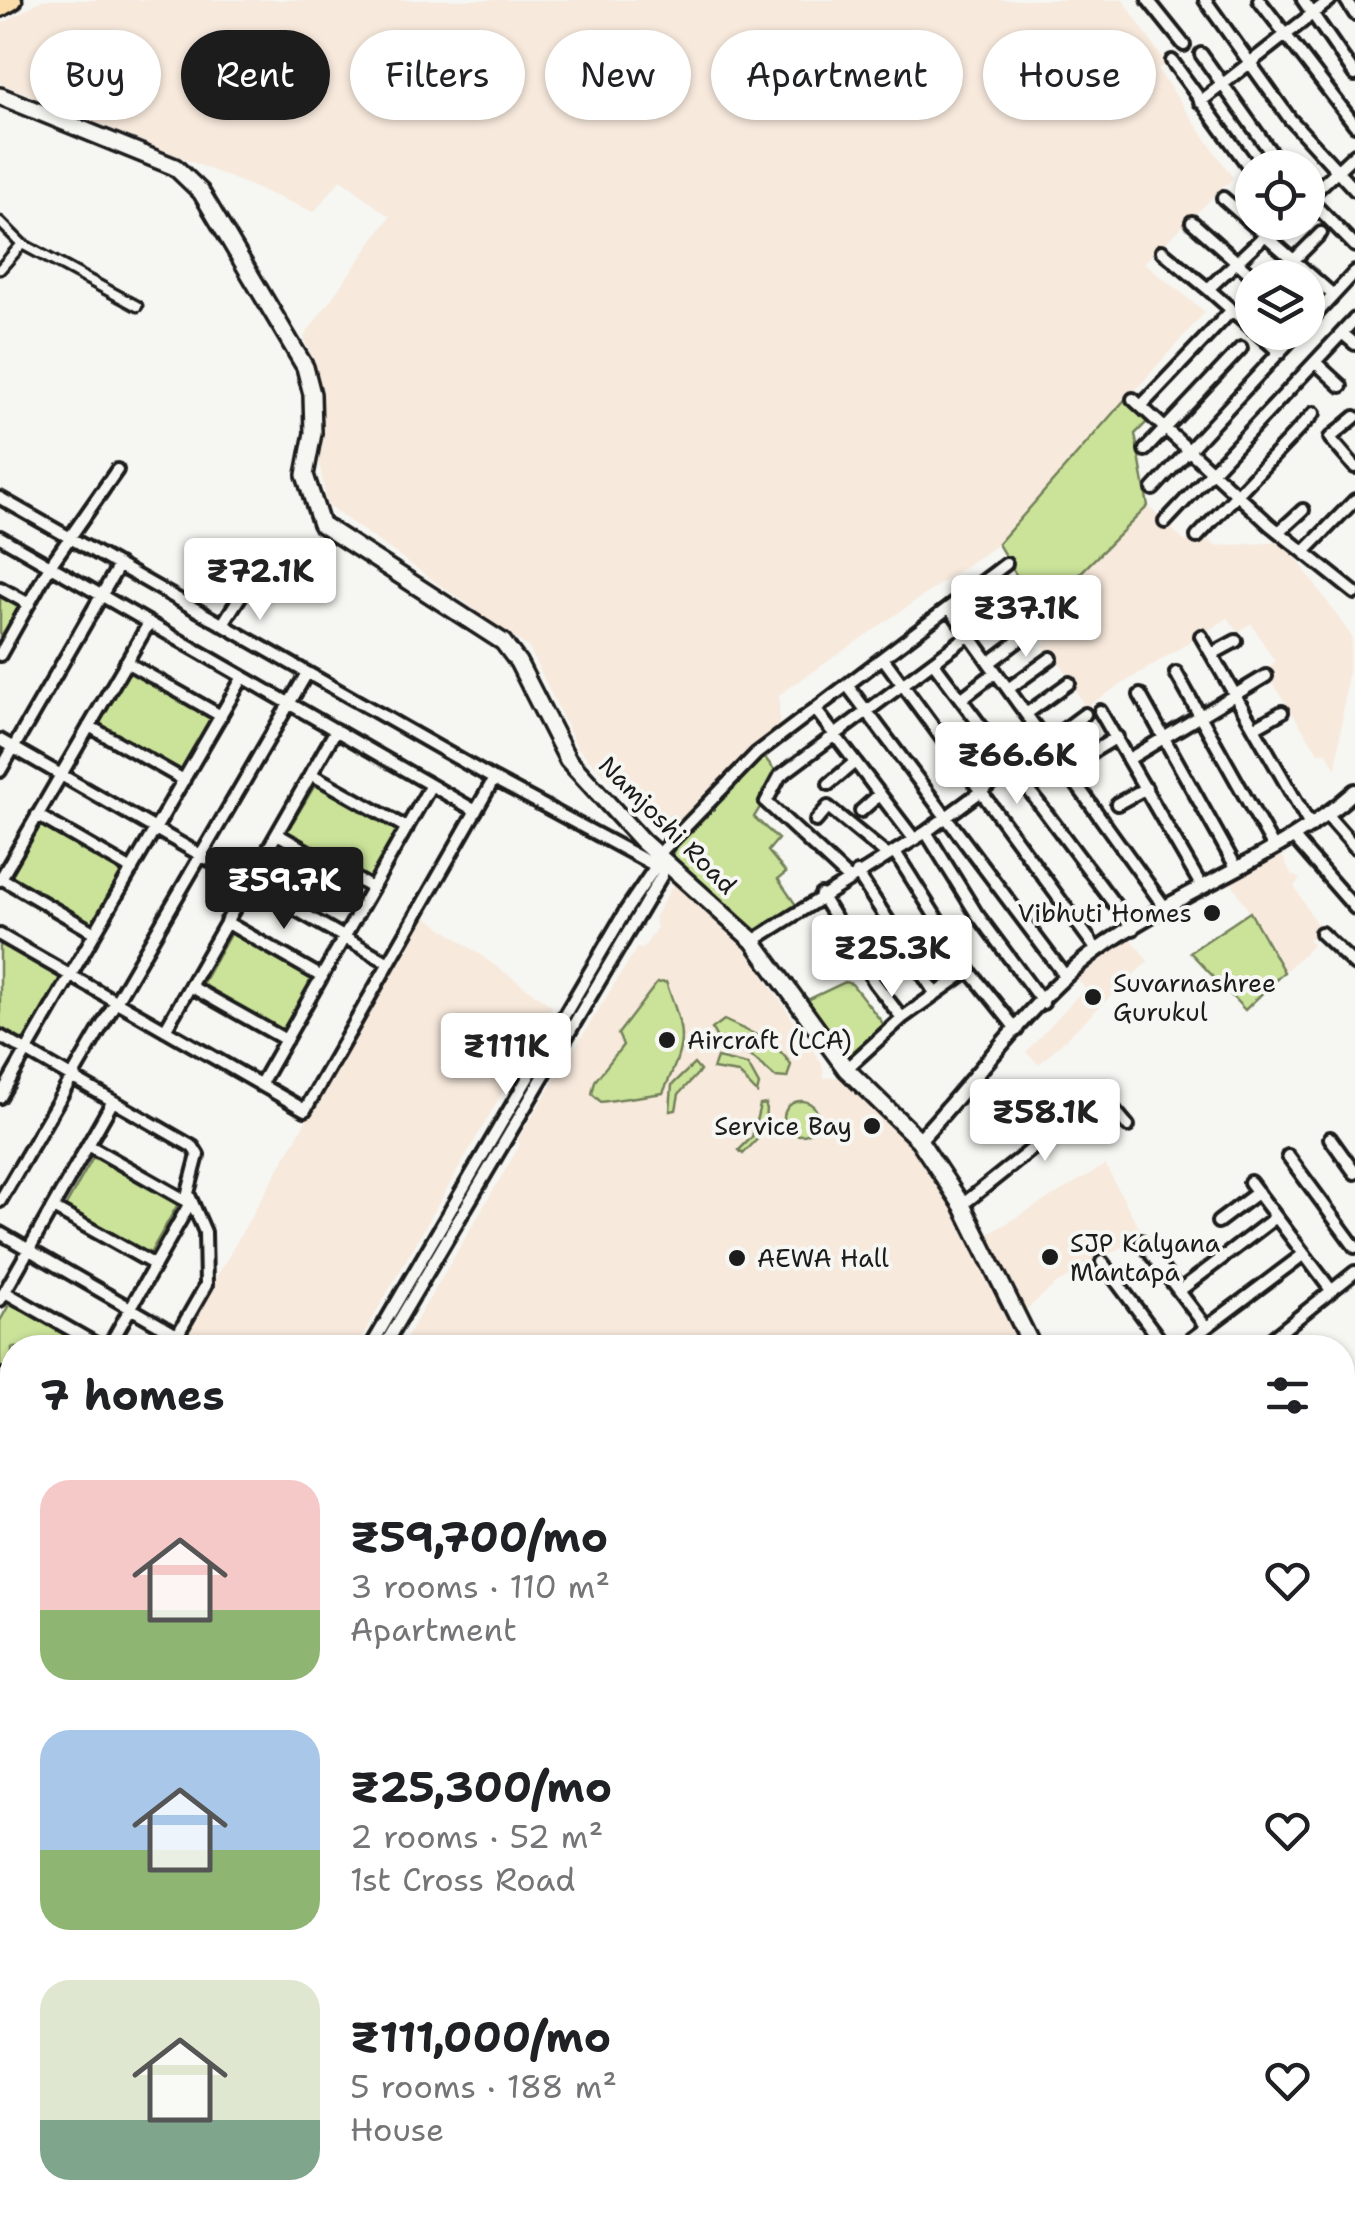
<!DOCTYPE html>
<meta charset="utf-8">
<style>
body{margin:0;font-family:"Shantell Sans",sans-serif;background:#f6f6f6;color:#202124;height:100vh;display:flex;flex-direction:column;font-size:38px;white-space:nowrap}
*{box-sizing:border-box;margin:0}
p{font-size:32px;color:#757577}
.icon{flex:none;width:55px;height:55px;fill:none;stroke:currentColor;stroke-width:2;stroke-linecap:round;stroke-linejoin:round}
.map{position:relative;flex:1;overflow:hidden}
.details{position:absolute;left:0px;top:1335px;width:1355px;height:892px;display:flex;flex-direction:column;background:#fff;border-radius:40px 40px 0 0;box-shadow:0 2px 8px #0004}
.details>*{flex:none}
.guide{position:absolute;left:30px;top:30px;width:1295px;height:90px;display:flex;gap:20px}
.fabs{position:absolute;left:1235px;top:150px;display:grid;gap:20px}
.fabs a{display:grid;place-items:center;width:90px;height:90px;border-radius:50%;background:#fff;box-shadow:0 2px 8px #0004;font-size:50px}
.price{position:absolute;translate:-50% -85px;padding:0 22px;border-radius:10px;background:#fff;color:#222;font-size:32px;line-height:65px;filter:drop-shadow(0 2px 5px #0008)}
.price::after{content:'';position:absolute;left:50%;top:60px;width:30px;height:22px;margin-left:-15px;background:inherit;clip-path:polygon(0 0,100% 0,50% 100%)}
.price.active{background:#1c1c1c;color:#fff}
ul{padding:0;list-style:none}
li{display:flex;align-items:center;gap:30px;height:250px;padding:0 40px}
li span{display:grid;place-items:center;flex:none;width:280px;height:200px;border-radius:30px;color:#555}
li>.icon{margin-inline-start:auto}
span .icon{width:120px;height:120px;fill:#fffc;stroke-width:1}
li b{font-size:42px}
h2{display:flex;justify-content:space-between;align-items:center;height:120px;padding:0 40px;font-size:42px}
.tag{padding:0 35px;border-radius:45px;background:#fff;box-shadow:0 2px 8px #0004;font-size:35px;line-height:90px}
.tag.active{background:#1c1c1c;color:#fff}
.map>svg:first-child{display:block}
.built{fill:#f7e9dc}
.green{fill:#cae399;stroke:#73805a;stroke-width:2.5}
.water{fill:#9bd4fb;stroke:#688aa2;stroke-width:2.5}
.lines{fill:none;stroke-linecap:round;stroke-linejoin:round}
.stream{stroke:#688aa2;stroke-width:2.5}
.pedestrian-casing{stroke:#1c1c1c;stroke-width:15}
.minor-casing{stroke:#1c1c1c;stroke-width:18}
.tertiary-casing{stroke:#1c1c1c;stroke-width:20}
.secondary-casing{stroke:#1c1c1c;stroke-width:22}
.primary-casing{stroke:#1c1c1c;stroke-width:25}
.pedestrian{stroke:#f6f6f2;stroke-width:8}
.minor{stroke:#f6f6f2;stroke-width:10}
.tertiary{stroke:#f6f6f2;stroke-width:12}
.secondary{stroke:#f6f6f2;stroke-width:15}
.primary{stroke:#faddab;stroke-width:18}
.poi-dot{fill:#1c1c1c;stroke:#f6f6f2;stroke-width:4}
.labels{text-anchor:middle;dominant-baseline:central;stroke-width:8;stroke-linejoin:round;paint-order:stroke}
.street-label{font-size:25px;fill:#1c1c1c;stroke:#f6f6f2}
.poi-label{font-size:25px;fill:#1c1c1c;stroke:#f6f6f2;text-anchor:start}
</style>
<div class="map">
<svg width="1355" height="2226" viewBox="0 0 1355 2226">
<rect width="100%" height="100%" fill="#f6f6f2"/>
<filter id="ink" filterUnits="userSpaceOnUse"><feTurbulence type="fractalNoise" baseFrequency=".01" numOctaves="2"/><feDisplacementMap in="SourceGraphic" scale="20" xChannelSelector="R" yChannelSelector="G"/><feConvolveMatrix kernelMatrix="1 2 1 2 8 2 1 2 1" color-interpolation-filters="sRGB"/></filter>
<g filter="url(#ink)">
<!-- built -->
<path class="built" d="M42 0H1123L1165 62 1158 70 1233 178 1144 263 1205 312 998 544 779 695V731L741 762 667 838 577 747 529 648 327 505 319 462 324 436 323 391 304 337 390 217 341 179 314 212 0 83V25Z
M1148 506 1184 541 1196 543 1203 536 1216 546 1285 542 1352 637 1336 769 1326 751 1319 754 1265 671 1275 662 1251 623 1238 632 1228 618 1085 707 1063 667 1043 645 1050 638 1039 614Z
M1279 851 1292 875 1300 879 1294 886 1321 932 1308 939 1313 945 1284 972 1230 879Z
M674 883 746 949 822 1064 824 1078 842 1077 918 1149 955 1204 1021 1347 406 1348 405 1340 520 1145 518 1139 637 948 643 949 657 927 654 918Z
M424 915 552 1006 356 1347 176 1348Z
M1130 937 1148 961 1039 1064 1026 1052 1085 988 1077 979Z
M1105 1165 1143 1235 1056 1284 1022 1313 987 1235Z
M0 1484 12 1491V1756L0 1749Z
M226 2215H733L742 2222 738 2226H244Z"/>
<!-- green -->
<path class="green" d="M1129 395 1152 417 1135 434 1148 506 1039 614 998 544Z
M0 596 22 608 0 646Z
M128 671 212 718 181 773 97 726Z
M763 755 779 776 754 817 778 839 768 851 786 873 778 879 796 905 795 913 756 936 671 859 677 841Z
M318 780 401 829 369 884 285 835Z
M41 823 125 871 94 926 10 878Z
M1250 912 1284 972 1245 1010 1190 952Z
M232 931 316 978 284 1034 201 986Z
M0 943 61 978 25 1042 0 1028Z
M666 982C686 1038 687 1039 663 1093L601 1102 592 1094 595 1081 623 1045 618 1034 657 983Z
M845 982 852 984 885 1026 847 1063 803 1002Z
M724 1020C750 1033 775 1039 791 1065L787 1078 775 1077 755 1059 718 1040 712 1029Z
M717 1058 748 1065 759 1085 757 1093 738 1073 713 1069Z
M694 1064 700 1071 679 1094 676 1110 670 1111 672 1085Z
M784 1118a17 17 0 1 1 34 0a17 17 0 1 1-34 0Z
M766 1104 765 1131 743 1154 739 1150 752 1137 760 1105Z
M95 1154 179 1202 148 1257 64 1209Z
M10 1303 89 1347 12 1348V1377L0 1370V1321Z
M0 1775 12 1782V1994L0 1989Z
M1343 2157 1355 2179V2226H1296L1281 2221V2215H1342Z
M126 2215H226L244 2226H121Z"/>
<!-- water -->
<path class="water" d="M1343 2186 1355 2226H1335L1328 2215H1342Z"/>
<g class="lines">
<!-- stream -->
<path class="stream" d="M1342 2046 1355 2027
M1342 2163 1355 2193
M754 2215 769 2226
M1082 2226 1094 2215"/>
<!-- pedestrian casing -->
<g class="pedestrian-casing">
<path id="pedestrian" d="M0 222 22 244 0 269
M22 244 137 306"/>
</g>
<!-- minor casing -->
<g class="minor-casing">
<path id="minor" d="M1148 0 1184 45
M1205 0 1290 119 1355 190
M1259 0 1355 125
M1303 0 1355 75
M1346 0 1355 14
M1201 54 1282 168
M1172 61 1252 171
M1200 102 1330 0
M1223 198 1333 295
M1308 198 1355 246
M1308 198 1355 154
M1192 222 1255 278
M1162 251 1208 289
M1295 259 1321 233
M1232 310 1252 328
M1308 323 1355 272
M1257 332 1280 353
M1342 333 1355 344
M1315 362 1341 386
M1133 399 1270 525 1355 593
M1143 404 1232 310 1208 289 1279 222
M1355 417 1330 438 1355 467
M1145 450 1241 348
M1153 489 1298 332
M0 498 494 779 654 865
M1165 522 1355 319
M1280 531 1303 510
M0 537 476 811
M1197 537 1314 413
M1305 551 1355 500
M0 588 29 604
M949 607 1166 909
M222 625 262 562
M1201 636 1311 827
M1212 654 1236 641
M0 655 50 566 117 470
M883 658 1097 950
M126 662 221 716
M933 662 1133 929
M989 663 1039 625
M1176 673 1274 848
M847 685 1066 977
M1008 689 1051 658
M1140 695 1237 869
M961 699 996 672
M815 709 914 839
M1100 711 1202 887
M1026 714 1069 683
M89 726 184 780
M1254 728 1282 712
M0 740 389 963
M1129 759 1266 676
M1066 768 1117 737
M0 771 119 565
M311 774 407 828
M829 784 855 762
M1117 804 1146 788
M861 811 880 794
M37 815 132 870
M1327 815 1355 847
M816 821 828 807 888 856
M926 832 976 913 1043 1003
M277 834 372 888
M1293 837 1355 908
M895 852 969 970 1017 1030
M657 856 756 754 1006 564
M857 873 935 993
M1 878 95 933
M848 878 766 802 780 776 1024 594
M0 880 149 623
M821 895 875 983 902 1018
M226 922 322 977
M1321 933 1355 965
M0 935 305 1110 494 779
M753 941 926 832 1085 714
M190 986 286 1040
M165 1030 336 730
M0 1036 193 1147 198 1155 188 1193 205 1232 206 1285 170 1348
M846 1069 902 1018 969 970
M260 1085 431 785
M0 1097 243 677
M1330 1138 1355 1173
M88 1145 190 1203 108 1348
M1288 1156 1355 1247
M1250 1182 1331 1290
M0 1201 307 673
M962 1205 1101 1094 1128 1126
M53 1208 155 1265
M1218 1222 1258 1192
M0 1233 177 1335
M1141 1241 1206 1327
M1102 1262 1166 1348
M1179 1291 1276 1217
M5 1292 103 1348
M0 1300 113 1101
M370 1348 626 910 658 863
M383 1348 662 875 664 861
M1179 1348 1304 1254
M1260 1348 1355 1272
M0 1375 12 1382
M1342 1424 1355 1433
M0 1436 12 1443
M0 1474 12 1482
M1342 1516 1355 1526
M1342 1601 1355 1583
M0 1656 12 1633
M1342 1707 1355 1719
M1342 1744 1355 1734
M1342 1839 1355 1827
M1342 1885 1355 1872
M1342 1945 1355 1932
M1342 2002 1355 1989
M0 2035 9 2040 0 2066
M1354 2049H1355
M0 2105 12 2111
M1342 2110 1355 2119
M0 2172 12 2178
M843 2215 860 2226
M922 2215 938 2226
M997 2215 1012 2226
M1060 2215 1071 2226
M776 2226 783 2215
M815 2226 821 2215
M897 2226 904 2215
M1033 2226 1039 2215"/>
</g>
<!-- tertiary casing -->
<g class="tertiary-casing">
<path id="tertiary" d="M919 1140C975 1081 1032 998 1096 951 1178 890 1279 859 1355 791
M0 1996 12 2001
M0 2009 12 2015
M99 2226 104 2215
M111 2226 116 2215"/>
</g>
<!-- secondary casing -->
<g class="secondary-casing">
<path id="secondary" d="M0 96 175 167 201 192 305 367 312 394 313 433 305 475 321 524 503 642 518 662 568 760 642 841 753 941 846 1069 919 1140 962 1205 1033 1348
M1342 1530 1355 1538"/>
</g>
<!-- primary casing -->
<g class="primary-casing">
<path id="primary" d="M0 7 12 0"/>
</g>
<!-- pedestrian -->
<use href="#pedestrian" class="pedestrian"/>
<!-- minor -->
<use href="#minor" class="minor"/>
<!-- tertiary -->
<use href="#tertiary" class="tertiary"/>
<!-- secondary -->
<use href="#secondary" class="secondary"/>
<!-- primary -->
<use href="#primary" class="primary"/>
</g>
</g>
<!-- markers -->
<g class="poi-dot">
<circle cx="1212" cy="913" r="10"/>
<circle cx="1093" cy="997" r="10"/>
<circle cx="667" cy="1040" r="10"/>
<circle cx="872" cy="1126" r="10"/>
<circle cx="1050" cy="1257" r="10"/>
<circle cx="737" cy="1258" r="10"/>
</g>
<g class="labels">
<!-- street labels -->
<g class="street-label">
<text transform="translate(668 825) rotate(45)">Namjoshi Road</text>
</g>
<!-- poi labels -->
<g class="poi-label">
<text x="1192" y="913" text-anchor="end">Vibhuti Homes</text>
<text x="1113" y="983">Suvarnashree<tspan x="1113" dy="29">Gurukul</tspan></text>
<text x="687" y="1040">Aircraft (LCA)</text>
<text x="852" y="1126" text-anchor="end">Service Bay</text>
<text x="1070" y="1243">SJP Kalyana<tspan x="1070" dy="29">Mantapa</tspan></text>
<text x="757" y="1258">AEWA Hall</text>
</g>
</g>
</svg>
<div class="fabs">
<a><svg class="icon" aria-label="locate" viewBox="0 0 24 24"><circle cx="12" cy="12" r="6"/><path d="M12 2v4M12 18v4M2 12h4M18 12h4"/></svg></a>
<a><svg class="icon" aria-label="layers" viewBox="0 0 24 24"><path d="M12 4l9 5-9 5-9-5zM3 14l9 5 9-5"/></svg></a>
</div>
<b class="price" style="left:260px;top:623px">₹72.1K</b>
<b class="price" style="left:1026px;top:660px">₹37.1K</b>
<b class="price" style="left:1017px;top:807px">₹66.6K</b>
<b class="price active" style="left:284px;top:932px">₹59.7K</b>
<b class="price" style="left:892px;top:1000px">₹25.3K</b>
<b class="price" style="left:506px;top:1098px">₹111K</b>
<b class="price" style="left:1045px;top:1164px">₹58.1K</b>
<div class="guide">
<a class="tag">Buy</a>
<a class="tag active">Rent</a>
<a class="tag">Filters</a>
<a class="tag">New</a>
<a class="tag">Apartment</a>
<a class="tag">House</a>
</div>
<section class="details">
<h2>7 homes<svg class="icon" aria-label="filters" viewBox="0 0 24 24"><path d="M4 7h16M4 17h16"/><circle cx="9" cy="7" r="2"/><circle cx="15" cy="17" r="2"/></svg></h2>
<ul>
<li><span style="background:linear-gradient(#f6c9c9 65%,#8fb573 0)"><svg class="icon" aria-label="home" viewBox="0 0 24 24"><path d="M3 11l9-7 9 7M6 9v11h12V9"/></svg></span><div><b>₹59,700/mo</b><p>3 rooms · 110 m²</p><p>Apartment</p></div><svg class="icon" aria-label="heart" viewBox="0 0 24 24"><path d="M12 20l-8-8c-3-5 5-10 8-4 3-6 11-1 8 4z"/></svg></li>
<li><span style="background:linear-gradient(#a9c7e8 60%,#8fb573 0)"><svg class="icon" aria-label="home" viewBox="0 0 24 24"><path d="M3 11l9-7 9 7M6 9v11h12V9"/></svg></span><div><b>₹25,300/mo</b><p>2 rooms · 52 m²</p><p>1st Cross Road</p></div><svg class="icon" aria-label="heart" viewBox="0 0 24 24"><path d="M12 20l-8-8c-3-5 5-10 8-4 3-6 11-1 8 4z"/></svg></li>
<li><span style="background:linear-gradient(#dfe7d0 70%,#7fa58c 0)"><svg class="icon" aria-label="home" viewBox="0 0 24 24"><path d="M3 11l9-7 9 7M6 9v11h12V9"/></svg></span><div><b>₹111,000/mo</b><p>5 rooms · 188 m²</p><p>House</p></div><svg class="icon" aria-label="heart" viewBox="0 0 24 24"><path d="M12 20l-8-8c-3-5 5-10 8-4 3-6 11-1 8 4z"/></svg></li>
</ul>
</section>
</div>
